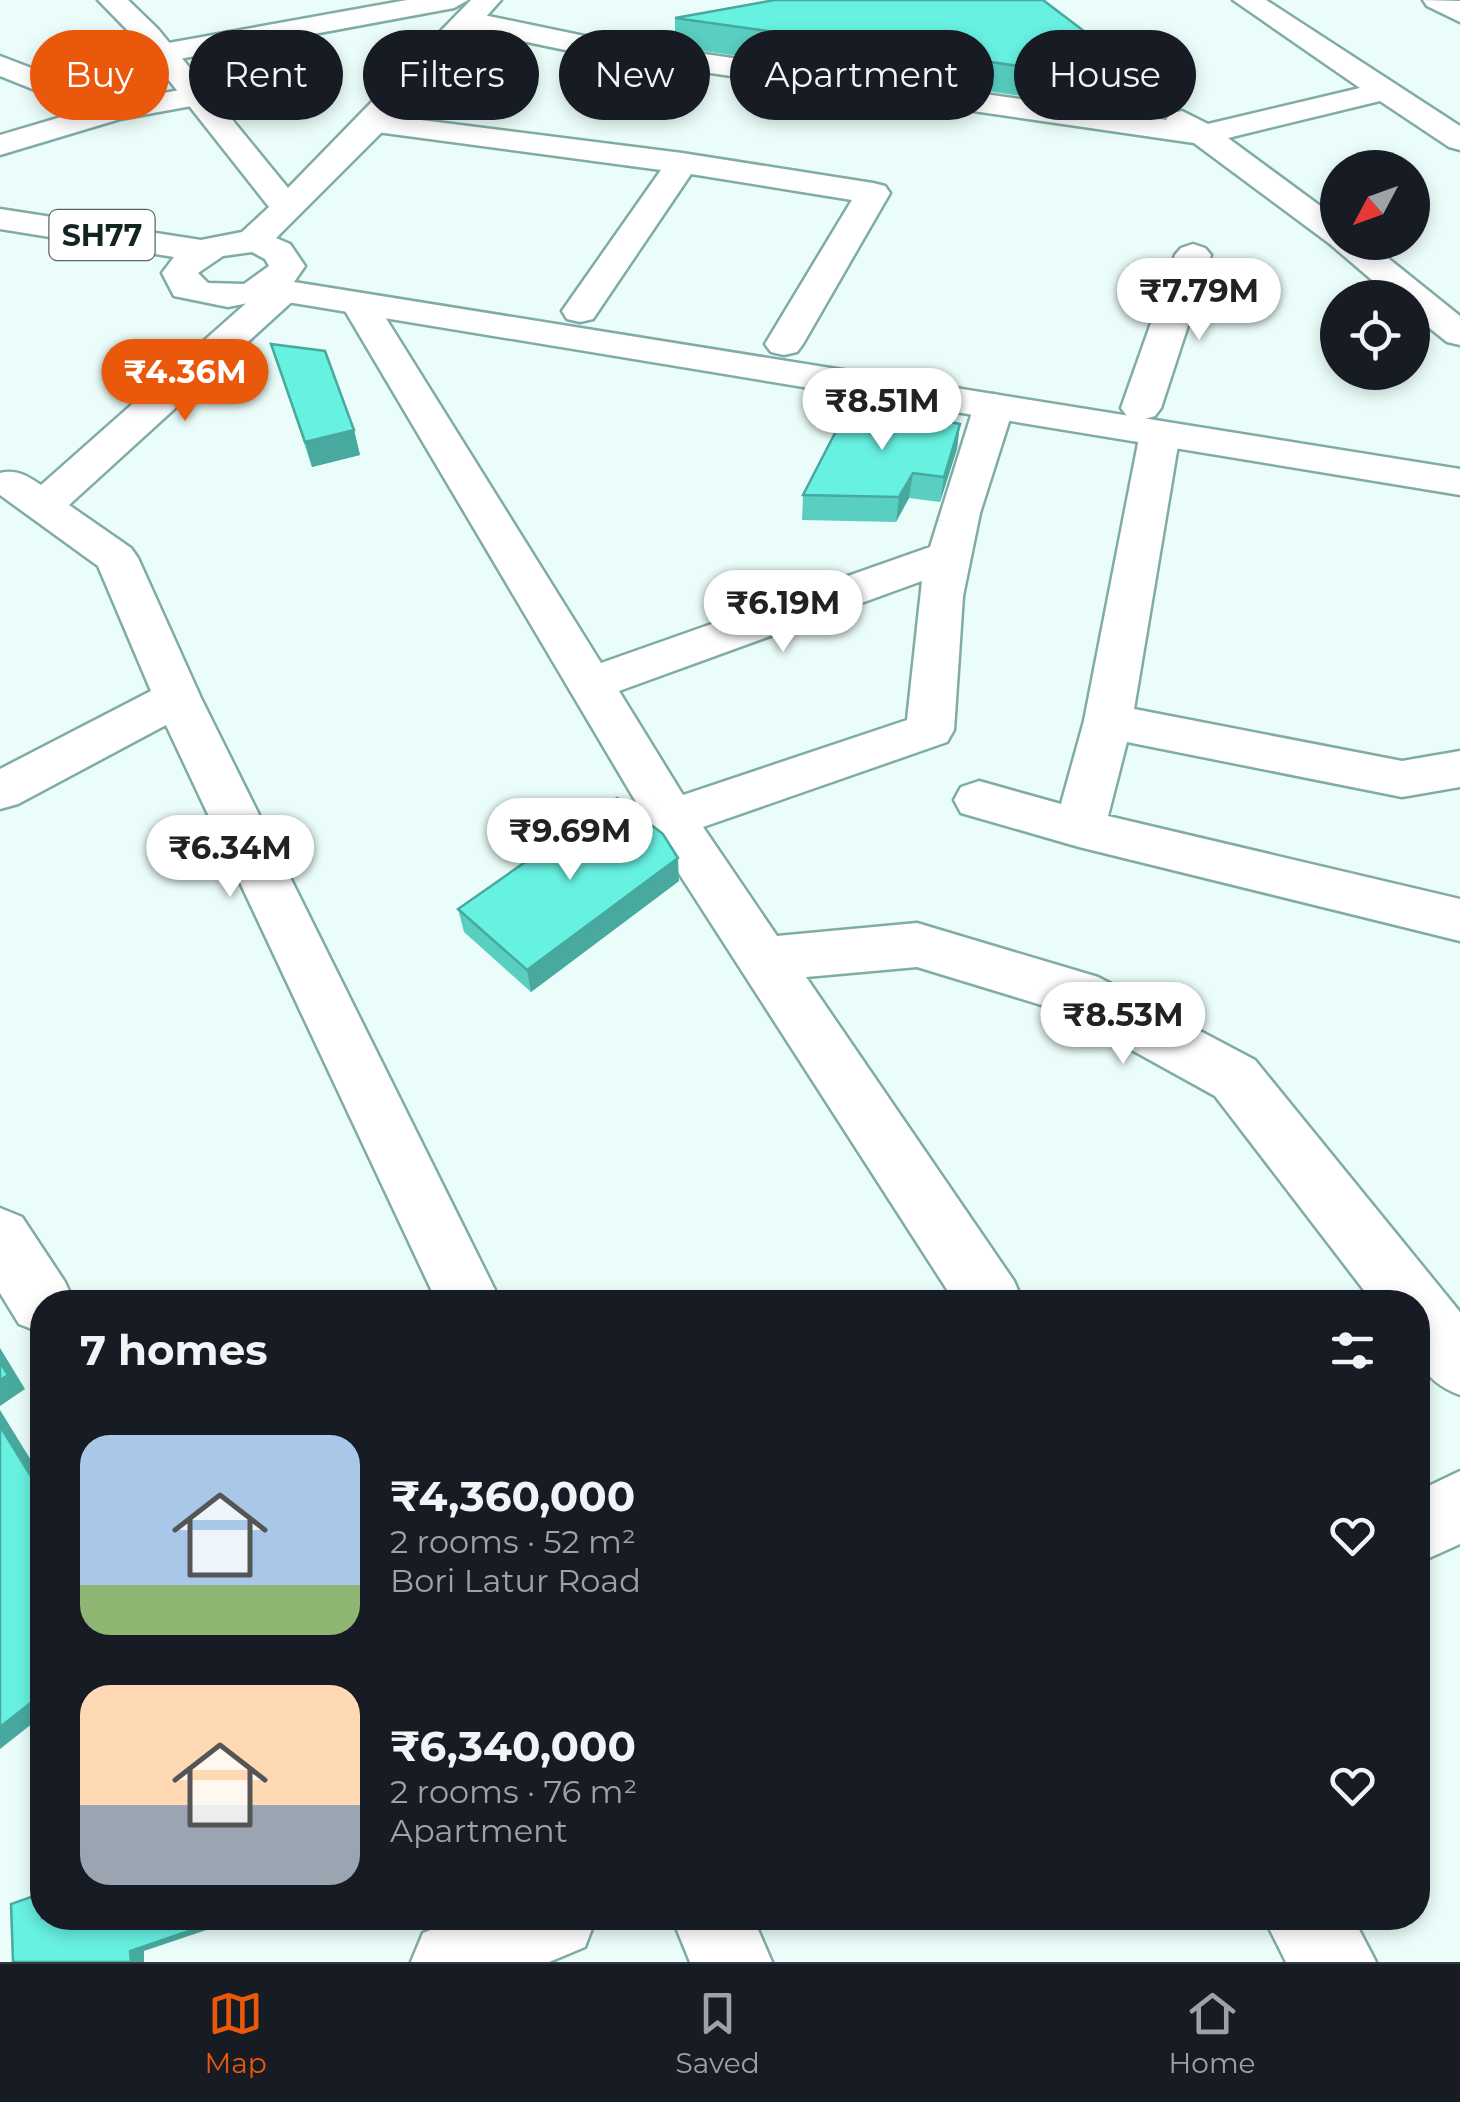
<!DOCTYPE html>
<meta charset="utf-8">
<style>
body{margin:0;font-family:Montserrat,sans-serif;background:#242831;color:#f1f3f6;height:100vh;display:flex;flex-direction:column;font-size:38px;white-space:nowrap}
*{box-sizing:border-box;margin:0}
p{font-size:32px;color:#9ea1a6}
.icon{flex:none;width:55px;height:55px;fill:none;stroke:currentColor;stroke-width:2;stroke-linecap:round;stroke-linejoin:round}
.map{position:relative;flex:1;overflow:hidden}
.panel{position:absolute;left:30px;top:1290px;width:1400px;height:640px;display:flex;flex-direction:column;background:#171b24;border-radius:40px;box-shadow:0 5px 15px #0003}
.panel>*{flex:none}
.guide{position:absolute;left:30px;top:30px;width:1400px;height:90px;display:flex;gap:20px}
.needle{width:65px;rotate:229deg}
.tools{position:absolute;left:1320px;top:150px;display:grid;gap:20px}
.tools a{display:grid;place-items:center;width:110px;height:110px;border-radius:50%;background:#171b24;box-shadow:0 5px 15px #0003;font-size:50px}
.price{position:absolute;translate:-50% -85px;padding:0 22px;border-radius:35px;background:#fff;color:#222;font-size:32px;line-height:65px;filter:drop-shadow(0 2px 5px #0008)}
.price::after{content:'';position:absolute;left:50%;top:60px;width:30px;height:22px;margin-left:-15px;background:inherit;clip-path:polygon(0 0,100% 0,50% 100%)}
.price.current{background:#ea580c;color:#fff}
ul{padding:0;list-style:none}
li{display:flex;align-items:center;gap:30px;height:250px;padding:0 50px}
li span{display:grid;place-items:center;flex:none;width:280px;height:200px;border-radius:30px;color:#555}
li>.icon{margin-inline-start:auto}
span .icon{width:120px;height:120px;fill:#fffc;stroke-width:1}
li b{font-size:42px}
h2{display:flex;justify-content:space-between;align-items:center;height:120px;padding:0 50px;font-size:42px}
.tag{padding:0 35px;border-radius:45px;background:#171b24;box-shadow:0 5px 15px #0003;font-size:35px;line-height:90px}
.tag.current{background:#ea580c;color:#fff}
.menu{display:flex;justify-content:space-around;align-items:center;height:140px;border-top:2px solid #363941;background:#171b24;font-size:28px;color:#9ea1a6}
.menu a{display:grid;justify-items:center;gap:5px}
.menu .current{color:#ea580c}
.map>svg:first-child{display:block}
.lines{fill:none;stroke-linecap:round;stroke-linejoin:round}
.minor-casing{stroke:#80aca6;stroke-width:5}
.major-casing{stroke:#80aca6;stroke-width:5}
.minor{fill:#fff;fill-rule:evenodd}
.major{fill:#fff;fill-rule:evenodd}
.wall{fill:#59cfc2}
.shaded-wall{fill:#48a99e}
.building{fill:#67f1e1;stroke:#48a99e;stroke-width:2.5}
.labels{text-anchor:middle;dominant-baseline:central;stroke-width:9;stroke-linejoin:round;paint-order:stroke}
.shield{fill:#fff;stroke:#5a6665;stroke-width:2.5}
.shield-label{font-size:30px;font-weight:bold;fill:#132523}
</style>
<div class="map">
<svg width="1460" height="1962" viewBox="0 0 1460 1962">
<rect width="100%" height="100%" fill="#ebfdfa"/>
<g class="lines">
<!-- minor casing -->
<g class="minor-casing">
<path id="minor" d="M407 0H468L454 8 163 62 153 59 148 53 153 47 163 44Z
M1233 0H1266L1460 126V150L1449 147 1380 101 1228 138 1338 219V242H1368L1460 316V345L1447 342 1412 314V298H1393L1330 244 1194 143 599 57 469 30 459 27 455 21 459 15 469 12 599 39 1166 120 1171 113 1182 111 1208 124 1360 88Z
M1423 0 1460 1V22L1427 6Z
M0 56 118 101 197 87 208 89 212 96 208 103 120 119 0 155V135L85 110 0 76Z
M373 114 682 153 873 183 885 186 890 193 803 344 797 352 784 355 771 352 765 344 852 200 691 174 593 319 580 322 567 319 562 311 661 170 362 130 357 123 362 116Z
M1193 244 1205 248 1211 255 1161 408 1155 416 1141 420 1127 416 1121 408 1175 255 1181 248Z
M282 280 295 283 300 291 295 299 69 505 131 548 138 558 201 698 501 1302H437L166 725 18 804 0 809V769L151 691 98 566 0 495V473C17 469 27 476 41 485L269 283Z
M359 293 372 296 377 304 601 663 930 547 974 406 980 398 994 394 1008 398 1014 406 980 513 963 596 954 730 947 742 703 827 777 936 917 923 1098 977 1255 1060 1460 1312V1395C1410 1375 1418 1349 1418 1302H1373L1215 1096 1061 1011 917 967 806 977 1014 1281 1023 1302H955L671 861 341 304 346 296ZM922 581 907 720 683 795 619 691Z
M1160 421 1174 425 1180 433 1134 709 1402 761 1460 751V787L1402 797 1127 742 1108 816 1460 899V941L1079 847 961 813 954 800 961 787 979 781 1061 804 1084 721 1140 433 1146 425Z
M0 1208 22 1217 65 1282 74 1302H42V1333L19 1324 0 1293Z
M1460 1471V1544L1418 1563V1491Z
M460 1918H596L585 1947 549 1962H411L423 1933Z
M672 1918H753L772 1962H690Z
M1264 1918H1353L1376 1962H1286Z"/>
</g>
<!-- major casing -->
<g class="major-casing">
<path id="major" d="M98 0H128L158 29 288 188 471 0H501L384 130 276 238 290 244 305 266 294 282 1460 469V495L269 299 228 307 174 296 162 273 174 257 0 229V209L201 240 242 232 269 207 138 41ZM252 252 265 259 269 266 244 284 208 283 198 273 223 256Z"/>
</g>
<!-- minor -->
<use href="#minor" class="minor"/>
<!-- major -->
<use href="#major" class="major"/>
</g>
<!-- wall -->
<path class="wall" d="M675 18 1155 85 1148 114 675 47Z
M271 344 354 430 360 455 312 467Z
M960 424 957 449 940 502 909 498 896 522 802 520 803 495Z
M679 881 531 992 464 932 458 909Z"/>
<!-- shaded-wall -->
<path class="shaded-wall" d="M960 424 957 449 940 502 944 477Z
M354 430 360 455 312 467 305 442Z
M913 473 909 498 896 522 899 497Z
M678 858 679 881 531 992 527 970Z
M0 1348 25 1389 0 1406Z
M0 1410 42 1478V1494L0 1426Z
M42 1694V1716L0 1749V1727Z
M227 1918H242L144 1951V1962H131L130 1951Z"/>
<!-- building -->
<path class="building" d="M775 0H1043L1155 85 675 18Z
M271 344 325 351 354 430 305 442Z
M851 402 960 424 944 477 913 473 899 497 803 495Z
M617 798 663 834 678 858 527 970 458 909Z
M0 1362 8 1375 0 1380Z
M0 1426 42 1494V1694L0 1727Z
M42 1893V1918H227L130 1951 131 1962H13L11 1904Z"/>
<g class="labels">
<!-- shield labels -->
<rect class="shield" x="49.5" y="210" width="105" height="50" rx="8"/>
<g class="shield-label">
<text x="102" y="235">SH77</text>
</g>
</g>
</svg>
<div class="tools">
<a><svg class="needle" viewBox="-14 -14 28 28"><path d="M0-13l5 13h-10z" fill="#e53935"/><path d="M0 13l5-13h-10z" fill="#9ea1a6"/></svg></a>
<a><svg class="icon" aria-label="locate" viewBox="0 0 24 24"><circle cx="12" cy="12" r="6"/><path d="M12 2v4M12 18v4M2 12h4M18 12h4"/></svg></a>
</div>
<b class="price" style="left:1199px;top:343px">₹7.79M</b>
<b class="price current" style="left:185px;top:424px">₹4.36M</b>
<b class="price" style="left:882px;top:453px">₹8.51M</b>
<b class="price" style="left:783px;top:655px">₹6.19M</b>
<b class="price" style="left:570px;top:883px">₹9.69M</b>
<b class="price" style="left:230px;top:900px">₹6.34M</b>
<b class="price" style="left:1123px;top:1067px">₹8.53M</b>
<div class="guide">
<a class="tag current">Buy</a>
<a class="tag">Rent</a>
<a class="tag">Filters</a>
<a class="tag">New</a>
<a class="tag">Apartment</a>
<a class="tag">House</a>
</div>
<section class="panel">
<h2>7 homes<svg class="icon" aria-label="filters" viewBox="0 0 24 24"><path d="M4 7h16M4 17h16"/><circle cx="9" cy="7" r="2"/><circle cx="15" cy="17" r="2"/></svg></h2>
<ul>
<li><span style="background:linear-gradient(#a9c7e8 75%,#8fb573 0)"><svg class="icon" aria-label="home" viewBox="0 0 24 24"><path d="M3 11l9-7 9 7M6 9v11h12V9"/></svg></span><div><b>₹4,360,000</b><p>2 rooms · 52 m²</p><p>Bori Latur Road</p></div><svg class="icon" aria-label="heart" viewBox="0 0 24 24"><path d="M12 20l-8-8c-3-5 5-10 8-4 3-6 11-1 8 4z"/></svg></li>
<li><span style="background:linear-gradient(#ffd9b3 60%,#9aa5b1 0)"><svg class="icon" aria-label="home" viewBox="0 0 24 24"><path d="M3 11l9-7 9 7M6 9v11h12V9"/></svg></span><div><b>₹6,340,000</b><p>2 rooms · 76 m²</p><p>Apartment</p></div><svg class="icon" aria-label="heart" viewBox="0 0 24 24"><path d="M12 20l-8-8c-3-5 5-10 8-4 3-6 11-1 8 4z"/></svg></li>
</ul>
</section>
</div>
<nav class="menu">
<a class="current"><svg class="icon" aria-label="map" viewBox="0 0 24 24"><path d="M3 6l6-2 6 2 6-2v14l-6 2-6-2-6 2zM9 4v14M15 6v14"/></svg>Map</a>
<a><svg class="icon" aria-label="saved" viewBox="0 0 24 24"><path d="M7 4h10v16l-5-4-5 4z"/></svg>Saved</a>
<a><svg class="icon" aria-label="home" viewBox="0 0 24 24"><path d="M3 11l9-7 9 7M6 9v11h12V9"/></svg>Home</a>
</nav>
